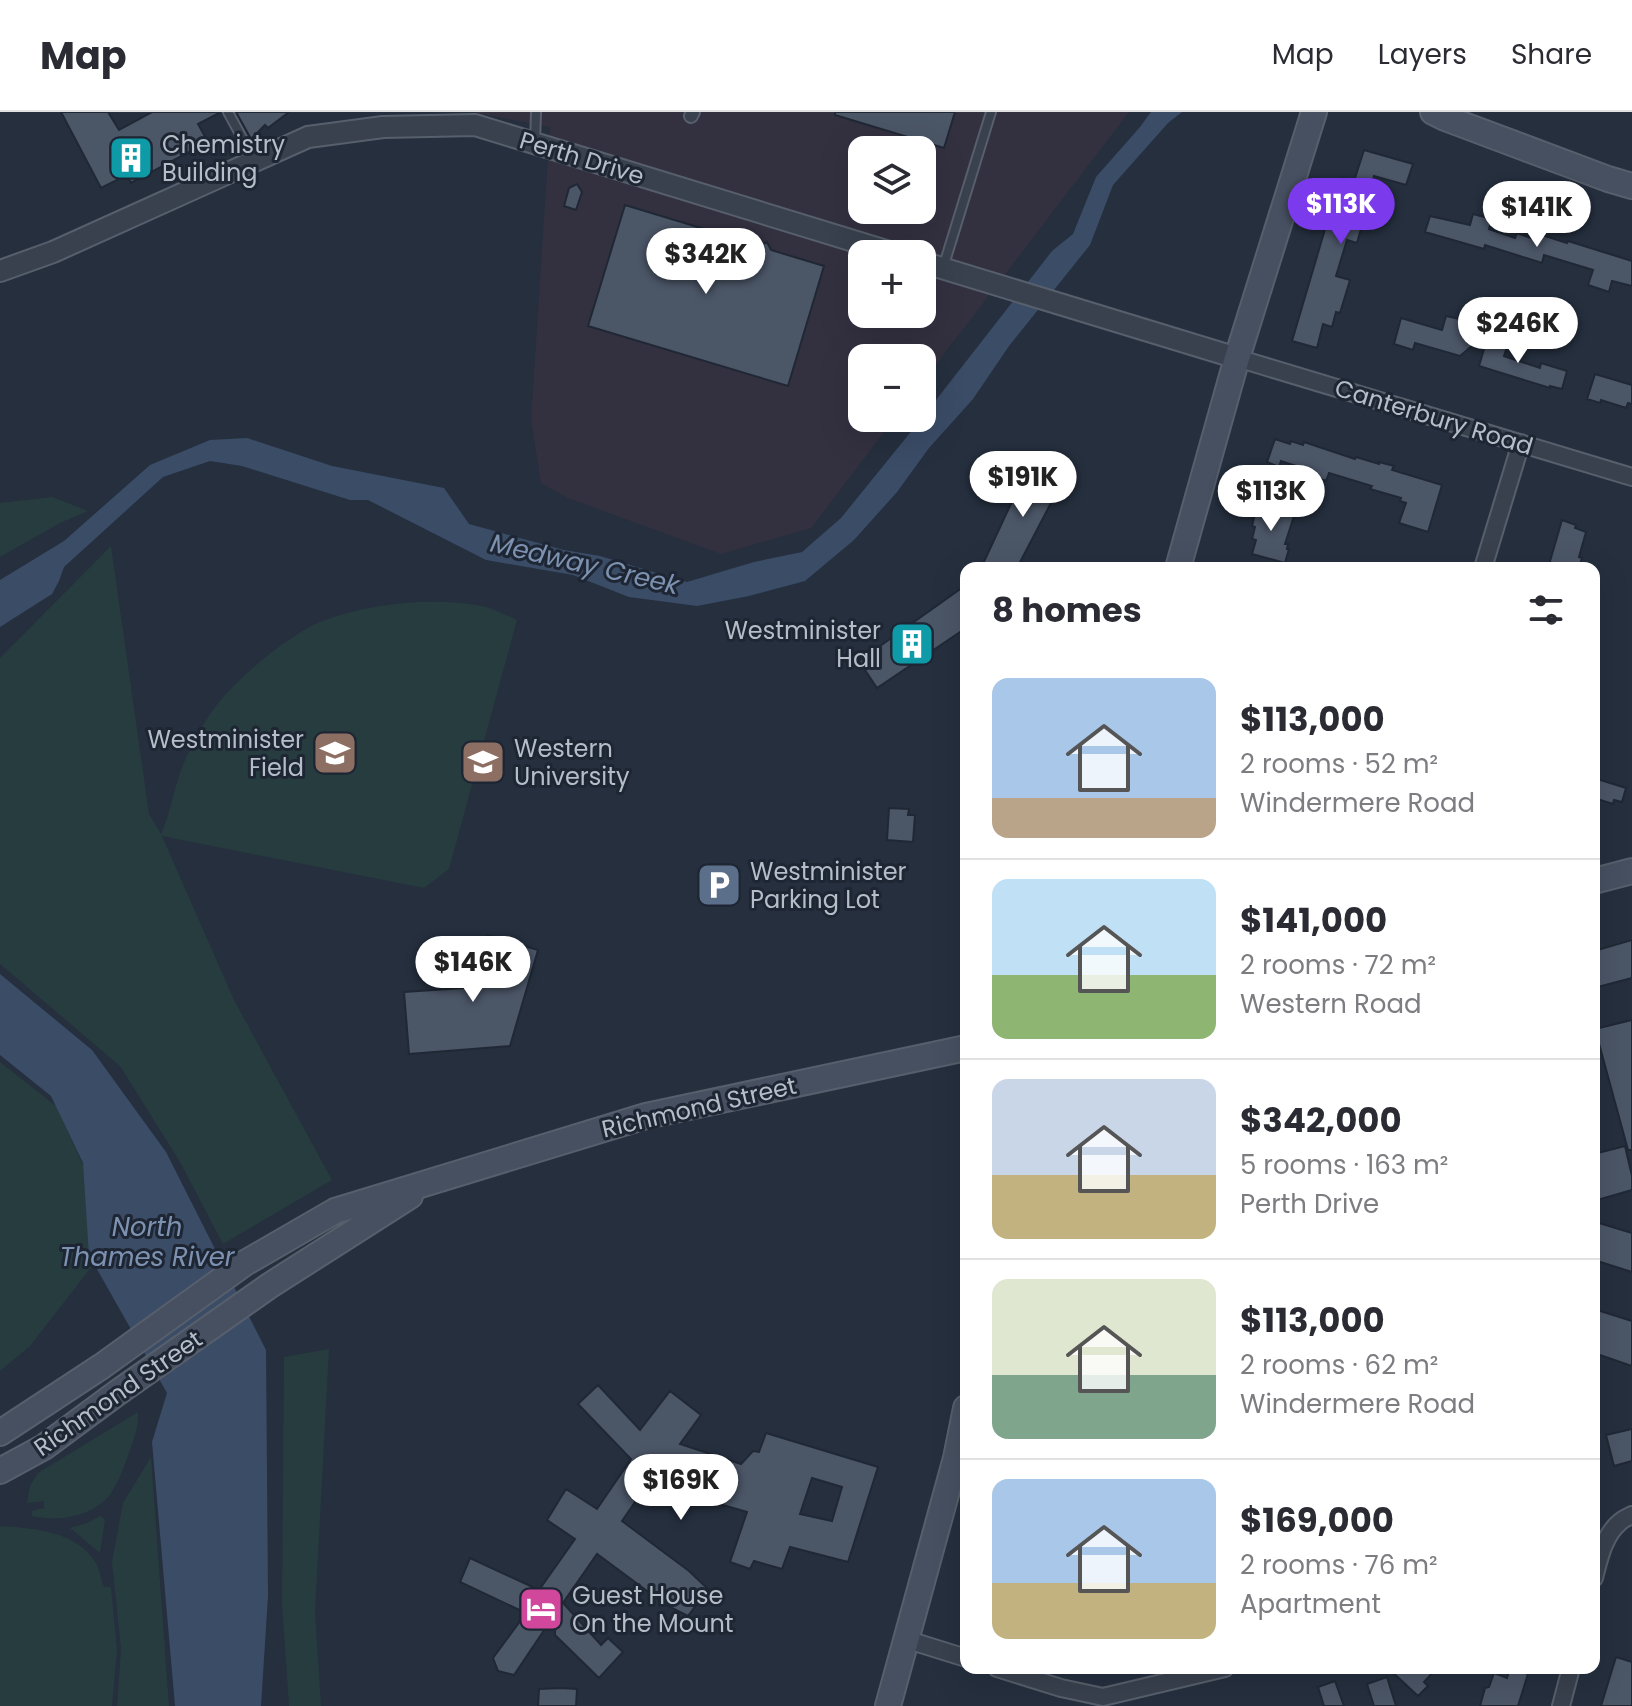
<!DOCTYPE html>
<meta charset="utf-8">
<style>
body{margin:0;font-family:Poppins,sans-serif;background:#f2f2f3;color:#2b2b33;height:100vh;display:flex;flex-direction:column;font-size:30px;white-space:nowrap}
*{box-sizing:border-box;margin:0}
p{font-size:26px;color:#7c7c81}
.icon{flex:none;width:44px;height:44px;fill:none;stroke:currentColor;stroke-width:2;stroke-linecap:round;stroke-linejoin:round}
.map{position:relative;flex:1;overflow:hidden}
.drawer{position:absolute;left:960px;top:450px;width:640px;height:1112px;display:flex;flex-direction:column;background:#fff;border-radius:16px;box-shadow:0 8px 32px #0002}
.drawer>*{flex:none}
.controls{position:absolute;left:848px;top:24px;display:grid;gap:16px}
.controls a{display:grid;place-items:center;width:88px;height:88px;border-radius:16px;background:#fff;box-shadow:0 8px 32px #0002;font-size:40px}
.price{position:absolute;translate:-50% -68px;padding:0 18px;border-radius:28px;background:#fff;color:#222;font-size:26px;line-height:52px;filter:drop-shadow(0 2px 4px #0008)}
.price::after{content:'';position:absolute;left:50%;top:48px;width:24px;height:18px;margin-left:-12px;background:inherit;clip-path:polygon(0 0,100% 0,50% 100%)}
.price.selected{background:#7c3aed;color:#fff}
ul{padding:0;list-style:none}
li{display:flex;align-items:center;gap:24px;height:200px;padding:0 32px}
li+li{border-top:2px solid #e1e1e2}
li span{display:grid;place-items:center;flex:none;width:224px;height:160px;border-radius:16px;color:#555}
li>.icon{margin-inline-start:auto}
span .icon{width:96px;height:96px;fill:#fffc;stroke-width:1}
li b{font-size:34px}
h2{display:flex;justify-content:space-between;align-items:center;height:96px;padding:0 32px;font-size:34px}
header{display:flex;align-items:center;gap:48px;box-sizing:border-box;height:112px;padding:0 40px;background:#fff;border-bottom:2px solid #e1e1e2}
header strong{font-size:38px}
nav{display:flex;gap:44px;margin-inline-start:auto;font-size:28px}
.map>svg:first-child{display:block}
.medical{fill:#333140;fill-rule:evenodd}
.green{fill:#273c3f}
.water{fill:#3b4c67}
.building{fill:#4b5667;stroke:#202835;stroke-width:2;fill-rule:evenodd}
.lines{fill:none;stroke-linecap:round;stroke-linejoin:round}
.service-casing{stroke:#575f6c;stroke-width:12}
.pedestrian-casing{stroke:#575f6c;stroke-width:16}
.minor-casing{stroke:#575f6c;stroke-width:20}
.tertiary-casing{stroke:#575f6c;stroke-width:24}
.secondary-casing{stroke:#575f6c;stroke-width:28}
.service{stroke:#39414e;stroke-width:8}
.pedestrian{stroke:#39414e;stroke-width:12}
.minor{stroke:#39414e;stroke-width:16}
.tertiary{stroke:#39414e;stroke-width:20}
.secondary{stroke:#475061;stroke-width:24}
.labels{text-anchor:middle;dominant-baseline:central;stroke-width:6;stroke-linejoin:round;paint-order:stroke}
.poi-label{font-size:24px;fill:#b5bdc9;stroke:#1e2634;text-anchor:start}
.street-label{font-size:24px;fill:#b5bdc9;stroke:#1e2634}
.water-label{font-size:26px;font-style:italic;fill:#7d92b1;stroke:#1e2634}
</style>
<header>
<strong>Map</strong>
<nav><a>Map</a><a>Layers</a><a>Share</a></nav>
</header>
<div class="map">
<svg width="1632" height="1594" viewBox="0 0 1632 1594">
<rect width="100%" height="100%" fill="#252f3e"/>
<!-- medical -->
<path class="medical" d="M471 0H1129L922 271V246H862V306H895L811 416 721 442 568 386 541 371 531 308 550 15ZM862 38H922V98H862ZM862 142H922V202H862Z"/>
<!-- green -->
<path class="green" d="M52 385 88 399 60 411 0 445V391Z
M111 434 149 702 161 722C169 704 173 683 179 664 186 642 202 612 216 594 237 566 293 519 325 508 373 491 432 485 482 494 494 497 506 503 517 508L449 757 424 776 162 724 234 888 332 1068 223 1132 180 1050 120 954 0 852V546Z
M0 950 56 994 87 1062 93 1153 30 1234 0 1259Z
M329 1237 315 1500 321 1594H289L282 1492 284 1245Z
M138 1300C139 1316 133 1329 128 1344 123 1357 118 1372 109 1384 91 1405 58 1410 32 1404V1399L44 1396V1389L27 1391 30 1374 38 1361Z
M151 1345 169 1594H117L121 1537 112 1450 123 1391Z
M101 1404 105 1408 100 1441 70 1416 87 1411Z
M0 1414C33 1416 77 1419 96 1451 100 1458 101 1468 104 1475H111L117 1538 112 1594H0Z"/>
<!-- water -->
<path class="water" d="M1151 0H1182L1168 11 1113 73 1090 133 1009 234 973 287 929 336 897 380 854 428 805 469 749 484 697 494 629 485 573 463 486 448 368 388H350L242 354 210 349 163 365 64 455 59 469 52 482 0 515V468L64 429 150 353 210 328 247 326 332 354 444 376 469 412 564 438 600 444 687 470 754 450 802 440 841 406 922 306 1052 139 1073 122 1096 65 1140 15Z
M0 862 92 938 166 1040 266 1238 268 1484 261 1594H175L152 1330 167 1281 89 1143 83 1051 51 984 0 943Z"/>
<!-- building -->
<path class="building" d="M61 0H108L119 18 152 0H221L198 12 208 30 131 71 127 63 101 76Z
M236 0H289L268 16 265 13 251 27Z
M835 0H955L944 36 835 3Z
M1364 38 1413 52 1406 73 1374 64 1366 91 1359 89 1351 114 1361 117 1357 131 1347 128 1336 164 1350 168 1340 201 1336 200 1332 215 1323 212 1317 236 1292 229 1328 107 1331 108 1343 66 1354 69Z
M577 72 582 80 576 98 564 94 569 76Z
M625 93 760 134 767 130 771 138 824 154 788 274 588 214Z
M1473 102 1492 107 1489 117 1515 126 1517 121 1531 126 1532 123 1538 125 1539 122 1567 131 1568 129 1632 149V174L1612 169 1609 180 1588 173 1593 158 1544 143 1542 151 1485 133 1484 137 1425 120 1430 104 1470 113Z
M1446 204 1460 207 1459 211 1465 213 1462 224 1479 228 1460 244 1415 231 1413 238 1394 232 1401 206 1442 218Z
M1489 220 1510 226 1504 244 1540 256 1541 251 1567 259 1562 277 1550 274V276L1479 254Z
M1595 262 1632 273V292L1628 291 1626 296 1601 288 1600 291 1587 287Z
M1275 327 1290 332 1291 329 1303 333 1304 330 1355 347 1356 345 1379 352V350L1394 354 1392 358 1442 373 1428 420 1399 411 1406 391 1400 389 1401 386 1370 377 1372 374 1329 361 1326 369 1310 363 1311 359 1281 349 1279 355 1267 350Z
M1029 353 1063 368 1017 456H981Z
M1254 393 1294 404 1285 432H1288L1287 437H1289L1285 451 1252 442 1256 428 1252 427 1255 415 1252 414 1254 406 1251 405Z
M1562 408 1576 413 1575 416 1586 420 1579 445 1582 446 1579 456H1548Z
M966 473V516L877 576 859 549Z
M1594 666 1626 676 1622 690 1614 688 1613 692 1594 686Z
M889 696 909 697 908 703H915L913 730 887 728Z
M487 823 538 838 510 934 409 942 404 880 463 876 475 865Z
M1632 828V866L1594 876V839Z
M1632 908V1038H1628L1595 917Z
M1625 1034 1632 1064V1078L1594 1089V1042Z
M1599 1111 1632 1121V1160L1594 1148V1130Z
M1594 1197 1632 1209V1254L1594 1241Z
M598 1273 640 1318 670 1279 701 1303 680 1332 741 1352 753 1339 759 1340 766 1321 878 1355 848 1450 790 1435 782 1457 754 1449 750 1457 730 1450 747 1400 667 1377 653 1364 622 1409 689 1459 708 1477 688 1504 666 1493 597 1442 563 1491 601 1533 608 1526 623 1540 599 1566 555 1523V1502L514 1563 498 1559 493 1546 526 1501 460 1470 470 1446 539 1478 575 1427 547 1408 566 1377 597 1397 631 1347 578 1292ZM812 1366 842 1375 832 1409 800 1402Z
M1632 1317V1349L1614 1354 1606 1323Z
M1616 1545 1632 1550V1594H1601Z
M1388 1556H1437L1424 1570 1428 1574 1418 1584Z
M1510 1556 1528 1562 1518 1594H1480L1485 1576 1489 1575 1494 1561 1507 1566Z
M1387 1565 1396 1594H1374L1367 1572Z
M1335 1569 1344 1594H1324L1318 1575Z
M561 1576 577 1577 576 1594H538L539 1577Z"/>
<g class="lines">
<!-- service casing -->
<g class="service-casing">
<path id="service" d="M228 0 248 37 250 50
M535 31 536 0
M943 156 991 0"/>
</g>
<!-- pedestrian casing -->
<g class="pedestrian-casing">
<path id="pedestrian" d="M691 4 693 0"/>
</g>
<!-- minor casing -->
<g class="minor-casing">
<path id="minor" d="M1237 246 1632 365
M1483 456 1521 331
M1594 1466C1599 1447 1604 1423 1620 1410 1623 1407 1628 1405 1632 1403
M905 1527 966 1546
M997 1556 1061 1576 1103 1585 1225 1556
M1561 1594 1571 1556"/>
</g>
<!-- tertiary casing -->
<g class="tertiary-casing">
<path id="tertiary" d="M922 150 1237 246
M0 159 53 140 308 25 383 15 475 13 896 142"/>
</g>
<!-- secondary casing -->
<g class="secondary-casing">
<path id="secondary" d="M1433 0 1445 6 1608 67 1632 74
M1178 456 1237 246 1314 0
M1594 769 1632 759
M0 1321 102 1254 245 1151 335 1099 646 1004 966 936
M0 1359 44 1335 117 1281 269 1174 410 1084
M888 1594 956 1346 966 1296"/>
</g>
<!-- service -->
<use href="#service" class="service"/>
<!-- pedestrian -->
<use href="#pedestrian" class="pedestrian"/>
<!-- minor -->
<use href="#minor" class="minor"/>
<!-- tertiary -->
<use href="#tertiary" class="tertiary"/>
<!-- secondary -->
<use href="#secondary" class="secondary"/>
</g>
<!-- icons -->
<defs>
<g id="building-square" transform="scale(2.3)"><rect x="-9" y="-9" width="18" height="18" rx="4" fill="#0f9aa8" stroke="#1e2634"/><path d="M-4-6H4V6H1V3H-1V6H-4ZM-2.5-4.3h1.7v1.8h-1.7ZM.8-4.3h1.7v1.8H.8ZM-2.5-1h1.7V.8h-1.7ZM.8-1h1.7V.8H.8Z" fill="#fff"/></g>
<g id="university-square" transform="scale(2.3)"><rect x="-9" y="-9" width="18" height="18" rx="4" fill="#8d6e63" stroke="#1e2634"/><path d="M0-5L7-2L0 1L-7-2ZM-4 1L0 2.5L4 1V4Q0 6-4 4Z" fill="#fff"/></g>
<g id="parking-square" transform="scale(2.3)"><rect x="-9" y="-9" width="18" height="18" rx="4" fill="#5c6f8a" stroke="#1e2634"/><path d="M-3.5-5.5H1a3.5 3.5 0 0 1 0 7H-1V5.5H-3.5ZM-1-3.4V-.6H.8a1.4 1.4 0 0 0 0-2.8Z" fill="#fff"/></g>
<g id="hotel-square" transform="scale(2.3)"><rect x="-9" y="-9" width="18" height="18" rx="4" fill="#d1479c" stroke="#1e2634"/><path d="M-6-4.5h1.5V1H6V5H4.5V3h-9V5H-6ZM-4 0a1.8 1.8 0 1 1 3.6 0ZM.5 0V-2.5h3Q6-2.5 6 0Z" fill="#fff"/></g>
</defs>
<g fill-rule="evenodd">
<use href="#building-square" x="131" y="46"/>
<use href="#building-square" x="912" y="532"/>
<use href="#university-square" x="335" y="641"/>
<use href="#university-square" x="483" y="650"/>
<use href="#parking-square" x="719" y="773"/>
<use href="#hotel-square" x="541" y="1497"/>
</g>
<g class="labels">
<!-- poi labels -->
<g class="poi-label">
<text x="162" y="32">Chemistry<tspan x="162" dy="28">Building</tspan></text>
<text x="881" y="518" text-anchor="end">Westminister<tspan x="881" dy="28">Hall</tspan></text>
<text x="304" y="627" text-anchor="end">Westminister<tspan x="304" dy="28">Field</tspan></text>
<text x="514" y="636">Western<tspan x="514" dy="28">University</tspan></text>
<text x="750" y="759">Westminister<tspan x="750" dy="28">Parking Lot</tspan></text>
<text x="572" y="1483">Guest House<tspan x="572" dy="28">On the Mount</tspan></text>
</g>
<!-- street labels -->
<g class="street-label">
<text transform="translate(582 46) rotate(17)">Perth Drive</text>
<text transform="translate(1434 305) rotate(17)">Canterbury Road</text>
<text transform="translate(699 995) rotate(-13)">Richmond Street</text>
<text transform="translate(118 1281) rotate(-35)">Richmond Street</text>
</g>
<!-- water labels -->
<g class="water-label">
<text transform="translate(585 452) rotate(13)">Medway Creek</text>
<text x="147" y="1115">North<tspan x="147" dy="30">Thames River</tspan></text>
</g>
</g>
</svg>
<div class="controls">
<a><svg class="icon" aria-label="layers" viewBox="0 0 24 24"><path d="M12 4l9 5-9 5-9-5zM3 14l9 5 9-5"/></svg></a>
<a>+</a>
<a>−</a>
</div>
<b class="price selected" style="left:1341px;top:134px">$113K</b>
<b class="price" style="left:1537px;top:137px">$141K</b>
<b class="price" style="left:706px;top:184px">$342K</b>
<b class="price" style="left:1518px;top:253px">$246K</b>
<b class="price" style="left:1023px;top:407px">$191K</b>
<b class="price" style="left:1271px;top:421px">$113K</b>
<b class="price" style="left:473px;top:892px">$146K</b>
<b class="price" style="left:681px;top:1410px">$169K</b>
<section class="drawer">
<h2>8 homes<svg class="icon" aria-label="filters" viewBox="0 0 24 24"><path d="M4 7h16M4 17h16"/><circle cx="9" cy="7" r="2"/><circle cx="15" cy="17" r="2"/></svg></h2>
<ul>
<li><span style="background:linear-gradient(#a9c7e8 75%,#b9a48a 0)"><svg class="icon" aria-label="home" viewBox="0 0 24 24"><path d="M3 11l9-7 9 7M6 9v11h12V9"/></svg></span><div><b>$113,000</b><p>2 rooms · 52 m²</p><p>Windermere Road</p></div></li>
<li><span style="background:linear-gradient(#bfe0f5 60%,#8fb573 0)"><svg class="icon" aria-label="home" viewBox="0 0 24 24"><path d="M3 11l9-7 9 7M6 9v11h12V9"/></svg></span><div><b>$141,000</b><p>2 rooms · 72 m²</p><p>Western Road</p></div></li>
<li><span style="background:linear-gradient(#c9d6e8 60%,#c2b280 0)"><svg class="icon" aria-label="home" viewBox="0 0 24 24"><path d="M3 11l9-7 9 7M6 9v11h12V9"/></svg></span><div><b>$342,000</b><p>5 rooms · 163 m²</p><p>Perth Drive</p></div></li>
<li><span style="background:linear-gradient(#dfe7d0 60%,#7fa58c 0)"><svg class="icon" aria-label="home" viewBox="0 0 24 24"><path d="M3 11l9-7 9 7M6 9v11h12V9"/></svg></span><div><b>$113,000</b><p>2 rooms · 62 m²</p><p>Windermere Road</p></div></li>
<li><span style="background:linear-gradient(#a9c7e8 65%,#c2b280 0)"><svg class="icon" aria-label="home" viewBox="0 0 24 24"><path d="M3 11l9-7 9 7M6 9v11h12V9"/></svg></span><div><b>$169,000</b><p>2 rooms · 76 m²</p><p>Apartment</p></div></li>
</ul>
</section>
</div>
